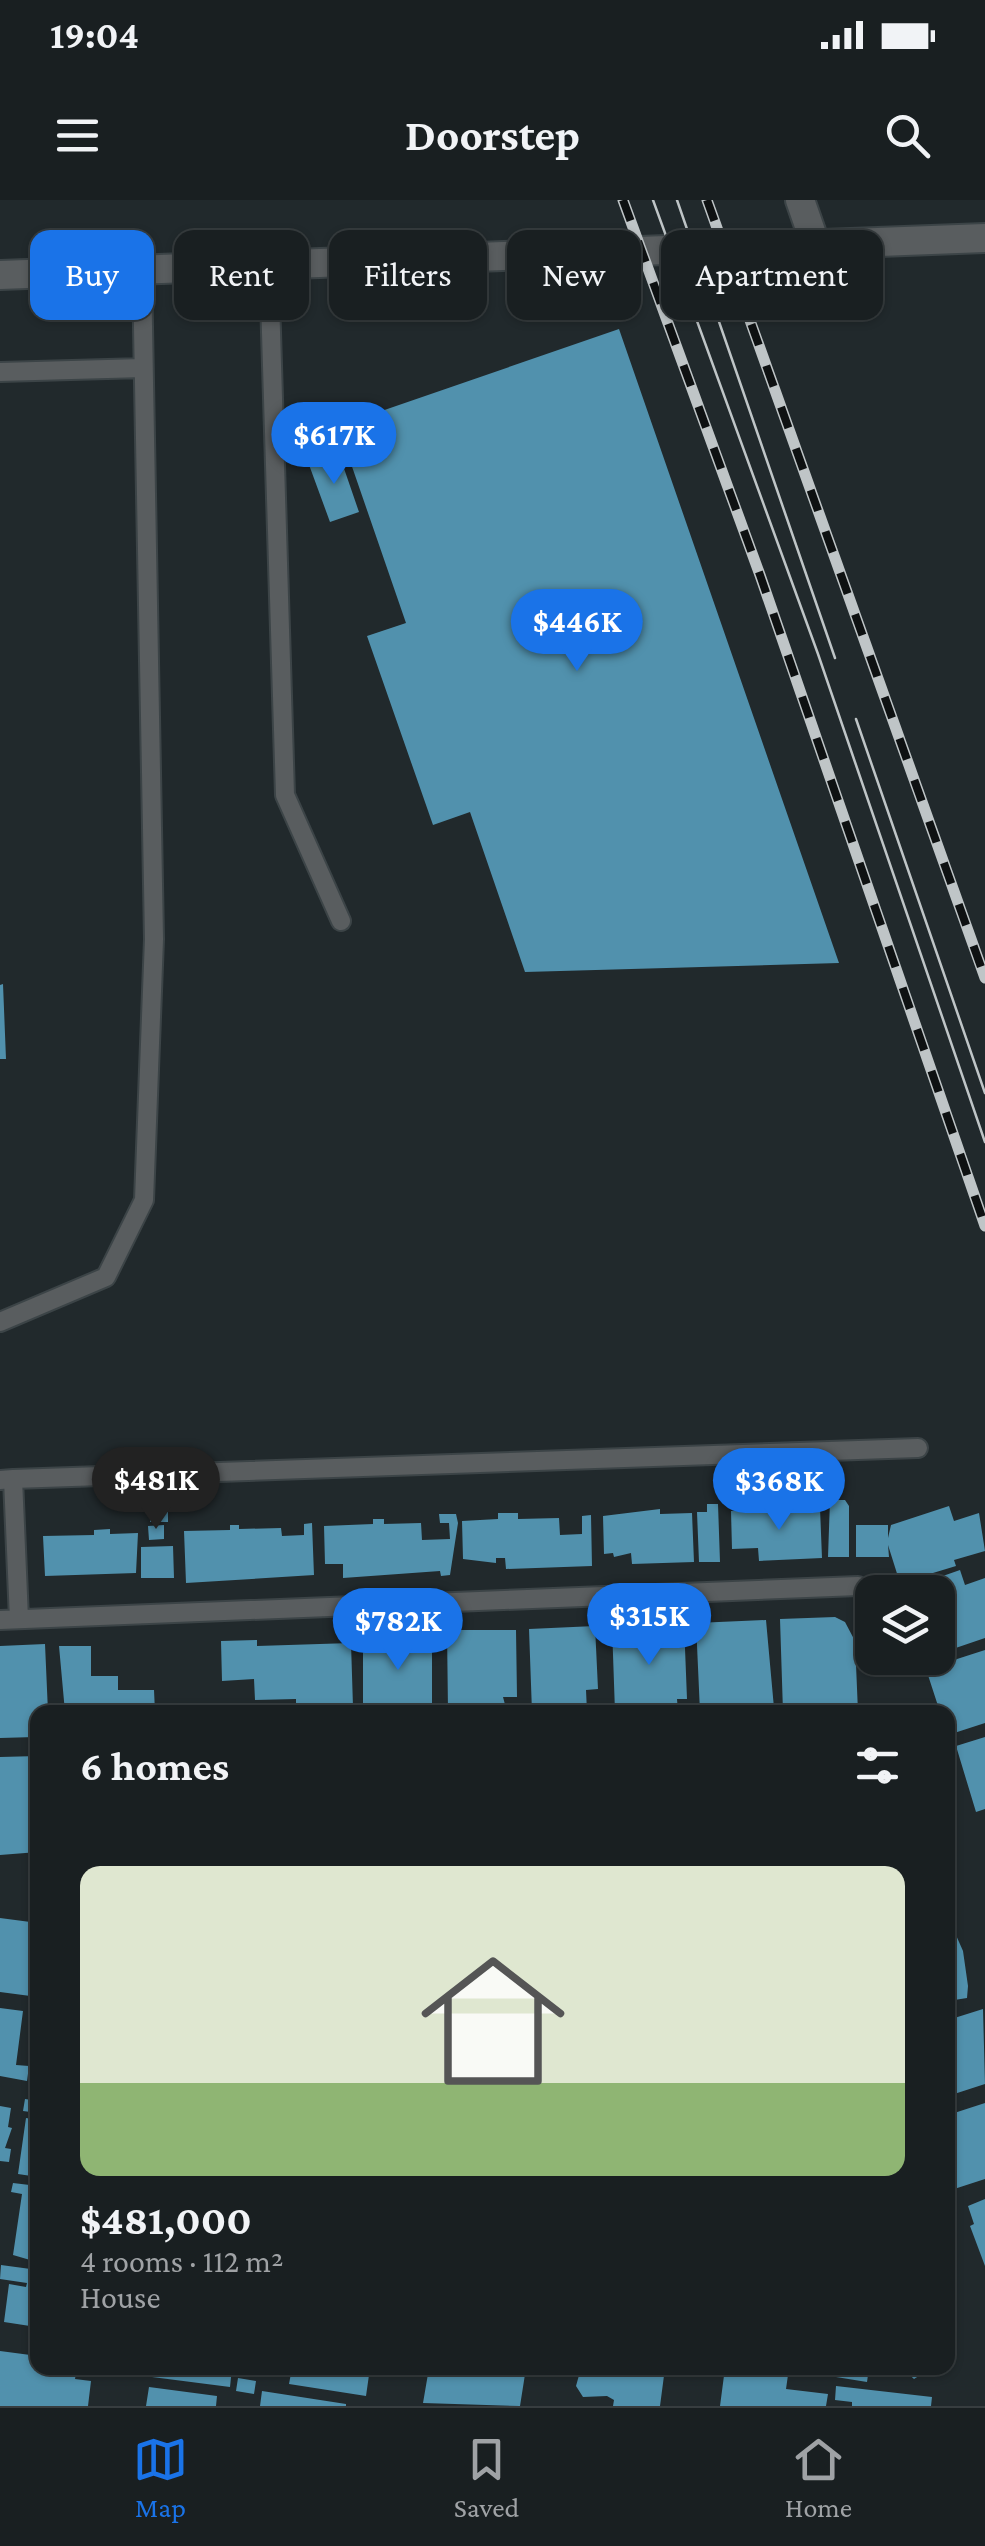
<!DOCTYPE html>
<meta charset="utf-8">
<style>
body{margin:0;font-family:"Crimson Pro",serif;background:#22272a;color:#f1f3f6;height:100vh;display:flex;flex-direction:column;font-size:38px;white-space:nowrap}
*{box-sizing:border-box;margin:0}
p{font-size:32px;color:#9fa2a5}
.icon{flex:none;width:55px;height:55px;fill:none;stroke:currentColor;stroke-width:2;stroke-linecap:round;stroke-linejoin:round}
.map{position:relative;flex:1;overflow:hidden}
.side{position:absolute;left:30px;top:1505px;width:925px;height:670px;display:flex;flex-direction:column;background:#191f21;border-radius:20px;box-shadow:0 2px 8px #0004,0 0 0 2px #373d3f}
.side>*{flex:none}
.top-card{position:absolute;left:30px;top:30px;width:925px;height:90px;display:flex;gap:20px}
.buttons{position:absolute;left:855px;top:1375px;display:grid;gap:20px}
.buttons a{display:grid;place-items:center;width:100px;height:100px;border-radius:20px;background:#191f21;box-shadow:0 2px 8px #0004,0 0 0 2px #373d3f;font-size:50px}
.price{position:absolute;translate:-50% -85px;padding:0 22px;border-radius:35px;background:#1a73e8;color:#fff;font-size:32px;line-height:65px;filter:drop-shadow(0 2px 5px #0008)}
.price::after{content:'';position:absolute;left:50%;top:60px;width:30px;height:22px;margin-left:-15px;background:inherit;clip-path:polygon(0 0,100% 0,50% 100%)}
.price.on{background:#222;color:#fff}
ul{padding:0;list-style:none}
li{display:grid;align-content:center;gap:20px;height:530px;padding:0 50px}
li span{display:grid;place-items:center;height:310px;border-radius:20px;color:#555}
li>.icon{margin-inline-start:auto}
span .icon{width:180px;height:180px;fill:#fffc;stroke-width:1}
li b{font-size:42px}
h2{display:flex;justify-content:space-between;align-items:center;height:120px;padding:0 50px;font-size:42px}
.chip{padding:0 35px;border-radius:20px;background:#191f21;box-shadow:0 2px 8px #0004,0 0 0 2px #373d3f;font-size:35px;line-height:90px}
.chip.on{background:#1a73e8;color:#fff}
.status{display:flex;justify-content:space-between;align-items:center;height:70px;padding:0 50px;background:#191f21;direction:ltr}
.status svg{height:28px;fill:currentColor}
header{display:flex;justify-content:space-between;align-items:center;height:130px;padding:0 50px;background:#191f21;font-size:45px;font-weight:700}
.dock{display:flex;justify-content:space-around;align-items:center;height:140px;border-top:2px solid #373d3f;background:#191f21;font-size:28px;color:#9fa2a5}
.dock a{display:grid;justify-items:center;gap:5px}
.dock .on{color:#1a73e8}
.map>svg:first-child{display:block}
.building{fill:#5191ad}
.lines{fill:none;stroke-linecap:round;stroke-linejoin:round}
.service-casing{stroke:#3c4447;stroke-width:22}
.minor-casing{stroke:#3c4447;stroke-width:32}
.tertiary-casing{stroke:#3c4447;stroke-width:32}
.service{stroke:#595d5f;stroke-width:18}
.minor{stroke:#595d5f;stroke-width:28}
.tertiary{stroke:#595d5f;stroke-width:28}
.tram{stroke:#bfc5c7;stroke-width:2.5}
.rail-casing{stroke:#bfc5c7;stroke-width:11}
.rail{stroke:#0e1112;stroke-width:8;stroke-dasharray:22;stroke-linecap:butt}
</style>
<div class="status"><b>19:04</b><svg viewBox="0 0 49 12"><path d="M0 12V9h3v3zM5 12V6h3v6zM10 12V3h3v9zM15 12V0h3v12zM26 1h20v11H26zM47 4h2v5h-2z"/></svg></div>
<header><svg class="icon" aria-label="menu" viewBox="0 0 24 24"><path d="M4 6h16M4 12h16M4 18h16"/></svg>Doorstep<svg class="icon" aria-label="search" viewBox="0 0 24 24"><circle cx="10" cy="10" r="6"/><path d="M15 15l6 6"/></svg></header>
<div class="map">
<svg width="985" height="2206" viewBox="0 0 985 2206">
<rect width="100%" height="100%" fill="#21292c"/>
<!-- building -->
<path class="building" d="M619 129 782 599 839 763 525 772 470 612 433 625 367 436 406 423 338 226Z
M338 251 359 312 330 322 308 262Z
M3 784 6 859H0V785Z
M830 1300H845L849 1306V1357H828Z
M707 1304H718L720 1362H699L697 1312H707Z
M949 1306 954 1321 979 1313 985 1351 954 1360 956 1366 900 1383 888 1345 889 1357H856V1325H888V1338L891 1325Z
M820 1308 822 1358 759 1361 758 1348 732 1349 731 1311Z
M660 1309V1314L692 1313 694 1362 632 1364 631 1353 614 1357 613 1353 604 1354 603 1316Z
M150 1310H168V1322H150Z
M498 1313H518V1319L559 1318 560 1335 582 1334V1316L591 1315 592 1366 506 1369 505 1358H496V1363L463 1359 462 1321 498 1319Z
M439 1314H456L458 1323 450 1375 441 1376 440 1371 343 1378V1364H325L324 1326 373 1324V1319H384V1324L421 1323 422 1340 450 1339 449 1323H440Z
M312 1323 314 1375 186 1383 184 1331 230 1330V1325H239V1329L281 1328 282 1336 304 1335V1324Z
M164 1325V1339L149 1340 148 1326Z
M110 1329V1334L138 1333 136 1373 45 1376 43 1336 94 1335V1330Z
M173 1346 174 1378H141V1347Z
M960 1370 965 1385 985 1378V1438L938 1454V1392H897Z
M835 1417 845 1422 855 1441 858 1512H783L780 1419Z
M766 1420 774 1508 770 1512H700L696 1423Z
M684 1423 687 1499H677L678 1512H615L612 1426Z
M595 1426 598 1489 586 1490 587 1512H532L529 1429Z
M447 1430H516L517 1497H503L507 1512H448Z
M363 1434H432V1512H363Z
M257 1440V1446L351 1443 353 1507 296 1509V1499L255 1500 254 1479 222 1481 221 1441Z
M45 1444 48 1512H38L35 1537 0 1538V1446Z
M59 1446H91V1476H118V1490H154L155 1512H65Z
M985 1450V1523L948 1535V1512H940L926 1469Z
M985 1537V1609L976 1612 956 1546Z
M38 1556V1652L0 1655V1557Z
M948 1717 963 1751 968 1786 967 1798 948 1801Z
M0 1718 38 1723 31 1783 38 1784V1797L0 1792Z
M0 1808 23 1811 16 1865 29 1866 27 1881 0 1876Z
M983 1809 985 1884 948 1896V1820Z
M25 1899 38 1901V1913L23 1911Z
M985 1903V1979L948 1991V1915Z
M0 1906 11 1908 8 1927 12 1928 5 1948 11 1949 9 1962 0 1961Z
M26 1918 38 1920V1977L18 1974Z
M13 1983 38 1986 37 2062 13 2055 22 1994 11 1992Z
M985 1999V2066L970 2026 974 2024 968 2006Z
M1 2065 38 2070V2141L28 2139 30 2126 4 2122 9 2084 26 2087 27 2083 0 2079Z
M0 2151 38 2156V2168H77L75 2179 91 2181 88 2206H0Z
M153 2168H232L230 2187 152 2177Z
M292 2168H370L366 2196 289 2184Z
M429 2168H526L520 2206 423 2203Z
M581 2168H665L660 2206H613L614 2200 607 2196 583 2197 576 2186Z
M725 2168 788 2175 786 2189 828 2194 826 2206H720Z
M837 2168H869L867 2182 836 2177Z
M902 2168H931L914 2179Z
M238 2178 256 2181 254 2194 236 2191Z
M836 2186 932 2197 931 2206H852V2202L835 2200Z
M149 2187 217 2196 216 2206H146Z
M262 2191 346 2204V2206H260Z"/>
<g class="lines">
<!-- service casing -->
<g class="service-casing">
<path id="service" d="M269 66 285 595 341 721
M0 172 143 168
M0 1122 106 1077 144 1000 154 739 142 71
M13 1279 918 1248
M0 1280 13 1279 19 1419
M0 1420 858 1386"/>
</g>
<!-- minor casing -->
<g class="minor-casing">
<path id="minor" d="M800 0 815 43"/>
</g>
<!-- tertiary casing -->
<g class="tertiary-casing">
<path id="tertiary" d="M0 75 985 38"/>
</g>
<!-- service -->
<use href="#service" class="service"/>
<!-- minor -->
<use href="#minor" class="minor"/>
<!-- tertiary -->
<use href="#tertiary" class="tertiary"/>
<!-- tram -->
<path class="tram" d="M653 0 818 454 985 942
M677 0 835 458
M856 519 985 893"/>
<!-- rail casing -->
<g class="rail-casing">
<path id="rail" d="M623 0 760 375 985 1026
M707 0 985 778"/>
</g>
<!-- rail -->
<use href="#rail" class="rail"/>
</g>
</svg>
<div class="buttons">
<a><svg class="icon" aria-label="layers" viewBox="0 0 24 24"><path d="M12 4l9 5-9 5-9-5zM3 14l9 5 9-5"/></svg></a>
</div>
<b class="price" style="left:334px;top:287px">$617K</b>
<b class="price" style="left:577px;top:474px">$446K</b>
<b class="price on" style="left:156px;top:1332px">$481K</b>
<b class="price" style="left:779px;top:1333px">$368K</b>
<b class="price" style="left:649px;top:1468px">$315K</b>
<b class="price" style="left:398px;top:1473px">$782K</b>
<div class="top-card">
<a class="chip on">Buy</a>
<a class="chip">Rent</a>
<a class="chip">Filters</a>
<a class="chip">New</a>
<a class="chip">Apartment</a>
</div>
<section class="side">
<h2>6 homes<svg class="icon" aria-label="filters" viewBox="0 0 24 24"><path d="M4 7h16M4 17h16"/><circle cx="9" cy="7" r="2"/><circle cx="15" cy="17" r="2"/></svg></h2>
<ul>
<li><span style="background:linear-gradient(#dfe7d0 70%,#8fb573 0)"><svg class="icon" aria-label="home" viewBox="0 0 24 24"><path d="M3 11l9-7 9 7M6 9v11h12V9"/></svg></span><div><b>$481,000</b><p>4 rooms · 112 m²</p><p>House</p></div></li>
</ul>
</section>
</div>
<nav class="dock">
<a class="on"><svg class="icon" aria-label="map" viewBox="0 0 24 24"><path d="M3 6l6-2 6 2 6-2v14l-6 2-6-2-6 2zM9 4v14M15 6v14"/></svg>Map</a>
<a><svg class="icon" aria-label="saved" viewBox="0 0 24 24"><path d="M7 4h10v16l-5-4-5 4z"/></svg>Saved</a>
<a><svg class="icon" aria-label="home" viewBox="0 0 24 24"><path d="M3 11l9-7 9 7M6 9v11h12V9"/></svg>Home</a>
</nav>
